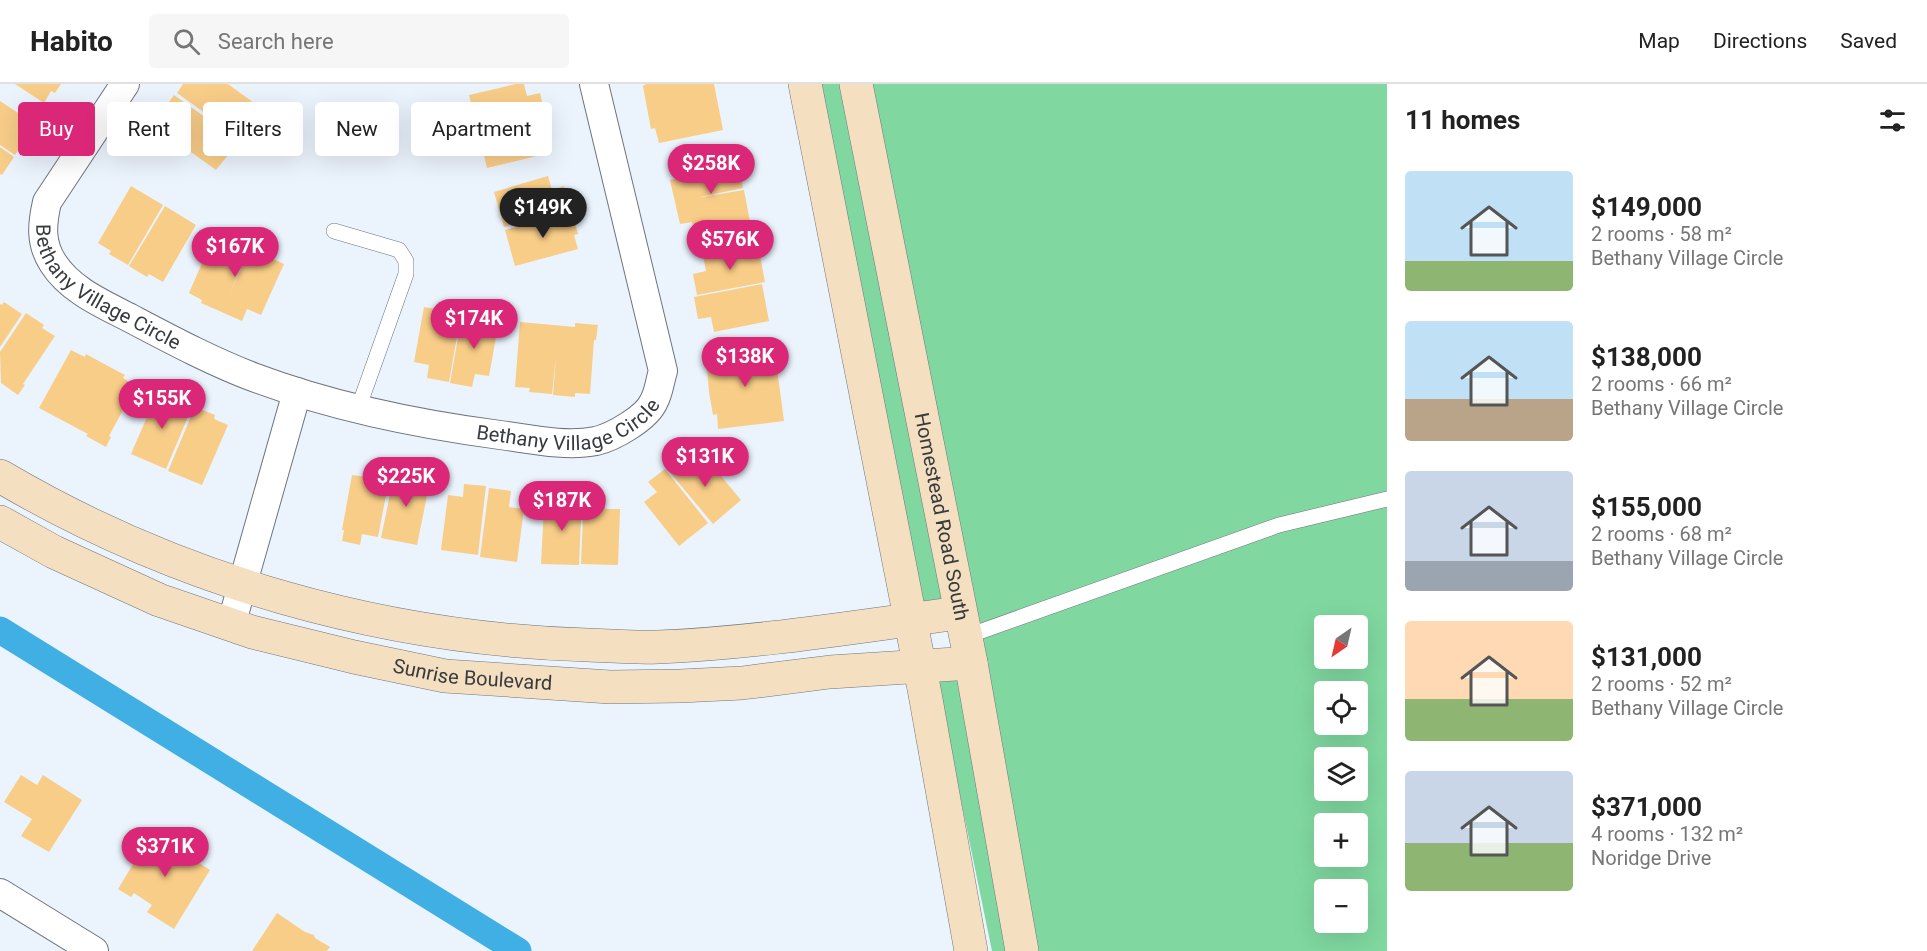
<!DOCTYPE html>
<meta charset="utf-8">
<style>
body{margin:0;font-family:Roboto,sans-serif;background:#f6f6f6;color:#222;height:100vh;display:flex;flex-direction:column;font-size:22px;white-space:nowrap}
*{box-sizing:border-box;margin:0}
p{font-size:20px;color:#767676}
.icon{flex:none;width:33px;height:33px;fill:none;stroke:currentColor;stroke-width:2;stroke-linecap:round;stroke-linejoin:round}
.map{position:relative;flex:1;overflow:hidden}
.drawer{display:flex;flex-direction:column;background:#fff;width:540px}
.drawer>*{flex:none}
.guide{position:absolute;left:18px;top:18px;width:570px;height:54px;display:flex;gap:12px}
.needle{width:39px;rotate:214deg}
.controls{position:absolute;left:1314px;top:531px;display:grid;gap:12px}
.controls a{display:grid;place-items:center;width:54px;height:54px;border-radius:6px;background:#fff;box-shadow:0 6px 24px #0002;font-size:30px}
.price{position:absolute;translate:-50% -51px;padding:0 14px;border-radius:21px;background:#db2777;color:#fff;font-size:20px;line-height:39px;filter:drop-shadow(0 2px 3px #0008)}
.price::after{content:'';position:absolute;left:50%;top:36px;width:18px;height:14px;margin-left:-9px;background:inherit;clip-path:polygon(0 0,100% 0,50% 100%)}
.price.on{background:#222;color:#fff}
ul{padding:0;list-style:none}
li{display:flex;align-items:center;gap:18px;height:150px;padding:0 18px}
li span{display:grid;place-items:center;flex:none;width:168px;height:120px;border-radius:6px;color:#555}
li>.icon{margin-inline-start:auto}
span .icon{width:72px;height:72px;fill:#fffc;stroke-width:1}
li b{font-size:26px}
h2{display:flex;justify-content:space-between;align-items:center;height:72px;padding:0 18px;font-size:26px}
.tag{padding:0 21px;border-radius:6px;background:#fff;box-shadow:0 6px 24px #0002;font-size:21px;line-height:54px}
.tag.on{background:#db2777;color:#fff}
header{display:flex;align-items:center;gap:36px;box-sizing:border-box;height:84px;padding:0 30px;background:#fff;border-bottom:2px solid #e0e0e0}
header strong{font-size:28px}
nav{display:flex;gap:33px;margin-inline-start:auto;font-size:21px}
.search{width:420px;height:54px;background:#f6f6f6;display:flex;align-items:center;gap:15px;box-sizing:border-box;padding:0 21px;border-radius:6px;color:#767676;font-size:22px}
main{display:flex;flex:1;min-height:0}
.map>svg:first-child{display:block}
.green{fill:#80d8a0;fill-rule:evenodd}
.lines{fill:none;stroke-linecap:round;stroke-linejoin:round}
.canal{stroke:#40afe3;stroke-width:27}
.building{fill:#f8cd88}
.lane-casing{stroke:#6e747d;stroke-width:16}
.street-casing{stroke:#6e747d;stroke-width:30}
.secondary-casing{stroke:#6e747d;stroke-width:34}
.lane{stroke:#fff;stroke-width:15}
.street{stroke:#fff;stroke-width:28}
.secondary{stroke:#f4e0c0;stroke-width:33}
.labels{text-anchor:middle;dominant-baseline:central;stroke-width:4.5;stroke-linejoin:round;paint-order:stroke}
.street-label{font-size:20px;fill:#373a3e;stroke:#ebf3fd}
</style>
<header>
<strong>Habito</strong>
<div class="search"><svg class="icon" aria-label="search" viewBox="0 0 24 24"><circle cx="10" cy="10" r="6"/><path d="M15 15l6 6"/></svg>Search here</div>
<nav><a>Map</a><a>Directions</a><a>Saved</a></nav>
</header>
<main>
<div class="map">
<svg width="1387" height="867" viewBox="0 0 1387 867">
<rect width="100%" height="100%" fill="#ebf3fd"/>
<!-- green -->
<path class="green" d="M819 0H842L943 517 921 520Z
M870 0H1387V867H1036ZM1324 542H1358V574H1324ZM1324 608H1358V640H1324ZM1324 674H1358V706H1324ZM1324 740H1358V772H1324ZM1324 806H1358V838H1324Z
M959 594 1007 867H992L936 595Z"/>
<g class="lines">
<!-- canal -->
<path class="canal" d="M0 546 518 867"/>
</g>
<!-- building -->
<path class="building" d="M15 0H61L55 9 51 7 44 19Z
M183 0H228L254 19 250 26 253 23 263 30 249 49 239 43 246 31 233 49 177 9Z
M516 0H524L527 12 540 9 545 31 478 47 469 11Z
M646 0H714L723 46 659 59 655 44 651 45 647 24 643 2Z
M174 11 230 51 220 65 228 71 216 86 156 43 164 31 162 28Z
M0 17 32 38 24 51 27 52 15 71 0 61Z
M546 32 551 54 538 57 541 71 487 84 478 48Z
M0 63 14 73 2 91 0 90Z
M736 67 743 104 696 114 744 106 751 143 695 152 692 138 680 140 670 96 683 93 680 78Z
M548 92 552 106 564 102 571 124 504 143 494 108Z
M131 102 163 121 128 181 109 170 111 167 98 159Z
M165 122 196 141 163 198 149 190 147 193 129 182Z
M572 128 578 150 574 151 578 165 515 182 505 146Z
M215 149 249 164 229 212 250 164 284 180 261 231 247 225 242 237 201 219 202 216 189 209Z
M758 161 765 198 697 211 693 190 706 187 703 172Z
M762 200 769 237 714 248 711 233 698 235 694 213Z
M4 218 22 230 0 263V220L2 221Z
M424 223 461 230 449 298 427 294 429 281 414 278Z
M26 229 44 241 42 244 55 252 23 300 25 301 18 311 1 299 0 268Z
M462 231 499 237 489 292 475 290 472 303 450 299Z
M520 238 575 243V239L598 241 596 256H594L590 310 575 309V313L553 311 556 271 552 310 529 308 530 304 515 303Z
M774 262 784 337 718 345 717 330 713 331 709 308 707 285H711L709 270Z
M71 266 85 273 86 270 106 281 125 291 123 294 136 302 109 352 111 353 106 363 86 352 88 350 39 324Z
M157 310 171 316 173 312 193 321 166 385 131 370Z
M195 323 215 331 214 335 228 341 202 401 168 387Z
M685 372 693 383 705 373 741 416 713 440 668 386Z
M369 381 391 385 378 453 362 450 360 461 342 457 344 446H342L352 391 367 393Z
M665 385 708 439 679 462 644 418 657 408 648 398Z
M395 386 417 391 416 394 430 397 417 461 381 454Z
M464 400 486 402 478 471 441 466 448 411 463 413Z
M489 404 511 407 509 423 524 425 517 478 480 473Z
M584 410 606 411 605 425H620L618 481 581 480Z
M560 411 582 412 579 481 541 480 544 423 559 424Z
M21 691 37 701 43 691 82 716 49 768 21 752 32 735 4 718Z
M155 744 188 764 185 770 210 786 174 845 147 828 152 821 134 809 131 813 118 805Z
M277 829 305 848 314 851 315 854 330 863 327 867H252Z"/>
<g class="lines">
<!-- lane casing -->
<g class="lane-casing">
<path id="lane" d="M334 147 399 166 406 177V190L358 325
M965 553 1279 441 1387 415"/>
</g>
<!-- street casing -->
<g class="street-casing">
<g id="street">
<path id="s1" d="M125 0 47 118C42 140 40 159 53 179 70 206 103 220 130 234 170 255 211 277 253 293 333 323 416 340 500 351 530 355 565 363 596 357 613 353 647 334 654 317 659 308 660 296 663 287L594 0"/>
<path d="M231 541 297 308"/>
<path d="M0 809 94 867"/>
</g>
</g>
<!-- secondary casing -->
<g class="secondary-casing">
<g id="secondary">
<path d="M805 0 925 610 971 867"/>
<path id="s2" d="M856 0 971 579 1022 867"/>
<path d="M0 392C178 497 382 555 588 561 611 562 635 564 658 563 759 559 859 542 960 529"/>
<path id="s3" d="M0 438 54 468 159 516 252 548 354 573 445 592 610 603 680 602 742 599 830 588 971 579"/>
</g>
</g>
<!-- lane -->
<use href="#lane" class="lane"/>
<!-- street -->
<use href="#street" class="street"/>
<!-- secondary -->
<use href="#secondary" class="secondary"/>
</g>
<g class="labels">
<!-- street labels -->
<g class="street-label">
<text stroke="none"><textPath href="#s1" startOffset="260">Bethany Village Circle</textPath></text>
<text stroke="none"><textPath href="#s1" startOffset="764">Bethany Village Circle</textPath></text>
<text stroke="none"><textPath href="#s2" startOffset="441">Homestead Road South</textPath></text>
<text stroke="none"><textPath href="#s3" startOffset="501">Sunrise Boulevard</textPath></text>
</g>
</g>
</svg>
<div class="controls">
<a><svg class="needle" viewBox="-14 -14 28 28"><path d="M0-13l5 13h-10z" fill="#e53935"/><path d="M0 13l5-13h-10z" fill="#767676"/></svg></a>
<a><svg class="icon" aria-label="locate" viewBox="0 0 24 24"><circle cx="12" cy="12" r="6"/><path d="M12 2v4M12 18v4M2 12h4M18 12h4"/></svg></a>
<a><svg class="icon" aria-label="layers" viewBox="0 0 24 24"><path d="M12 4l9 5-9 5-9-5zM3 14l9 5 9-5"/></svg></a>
<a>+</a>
<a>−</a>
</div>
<b class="price" style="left:711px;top:111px">$258K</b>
<b class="price on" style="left:543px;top:155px">$149K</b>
<b class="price" style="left:730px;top:187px">$576K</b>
<b class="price" style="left:235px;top:194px">$167K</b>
<b class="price" style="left:474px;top:266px">$174K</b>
<b class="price" style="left:745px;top:304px">$138K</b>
<b class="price" style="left:162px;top:346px">$155K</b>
<b class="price" style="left:705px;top:404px">$131K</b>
<b class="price" style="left:406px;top:424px">$225K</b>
<b class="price" style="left:562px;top:448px">$187K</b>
<b class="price" style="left:165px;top:794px">$371K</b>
<div class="guide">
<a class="tag on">Buy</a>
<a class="tag">Rent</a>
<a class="tag">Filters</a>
<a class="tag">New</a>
<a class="tag">Apartment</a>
</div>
</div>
<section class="drawer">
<h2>11 homes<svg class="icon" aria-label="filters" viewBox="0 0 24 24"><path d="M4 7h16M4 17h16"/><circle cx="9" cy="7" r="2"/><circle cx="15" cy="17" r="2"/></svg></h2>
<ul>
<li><span style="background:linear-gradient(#bfe0f5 75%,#8fb573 0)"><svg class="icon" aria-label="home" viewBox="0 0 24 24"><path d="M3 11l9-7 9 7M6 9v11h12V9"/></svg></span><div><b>$149,000</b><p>2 rooms · 58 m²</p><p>Bethany Village Circle</p></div></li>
<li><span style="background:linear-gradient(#bfe0f5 65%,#b9a48a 0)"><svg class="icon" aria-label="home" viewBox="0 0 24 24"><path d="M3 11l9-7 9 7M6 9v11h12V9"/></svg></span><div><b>$138,000</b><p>2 rooms · 66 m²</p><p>Bethany Village Circle</p></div></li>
<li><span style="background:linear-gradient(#c9d6e8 75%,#9aa5b1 0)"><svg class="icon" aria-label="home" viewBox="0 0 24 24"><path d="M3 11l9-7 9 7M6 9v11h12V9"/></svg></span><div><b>$155,000</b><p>2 rooms · 68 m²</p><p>Bethany Village Circle</p></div></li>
<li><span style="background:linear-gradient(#ffd9b3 65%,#8fb573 0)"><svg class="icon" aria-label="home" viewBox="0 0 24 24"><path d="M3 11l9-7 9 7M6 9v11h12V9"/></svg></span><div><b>$131,000</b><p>2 rooms · 52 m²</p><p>Bethany Village Circle</p></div></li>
<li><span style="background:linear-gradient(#c9d6e8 60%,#8fb573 0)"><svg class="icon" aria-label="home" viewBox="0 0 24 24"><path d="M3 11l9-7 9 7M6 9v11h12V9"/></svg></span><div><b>$371,000</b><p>4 rooms · 132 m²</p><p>Noridge Drive</p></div></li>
</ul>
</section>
</main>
